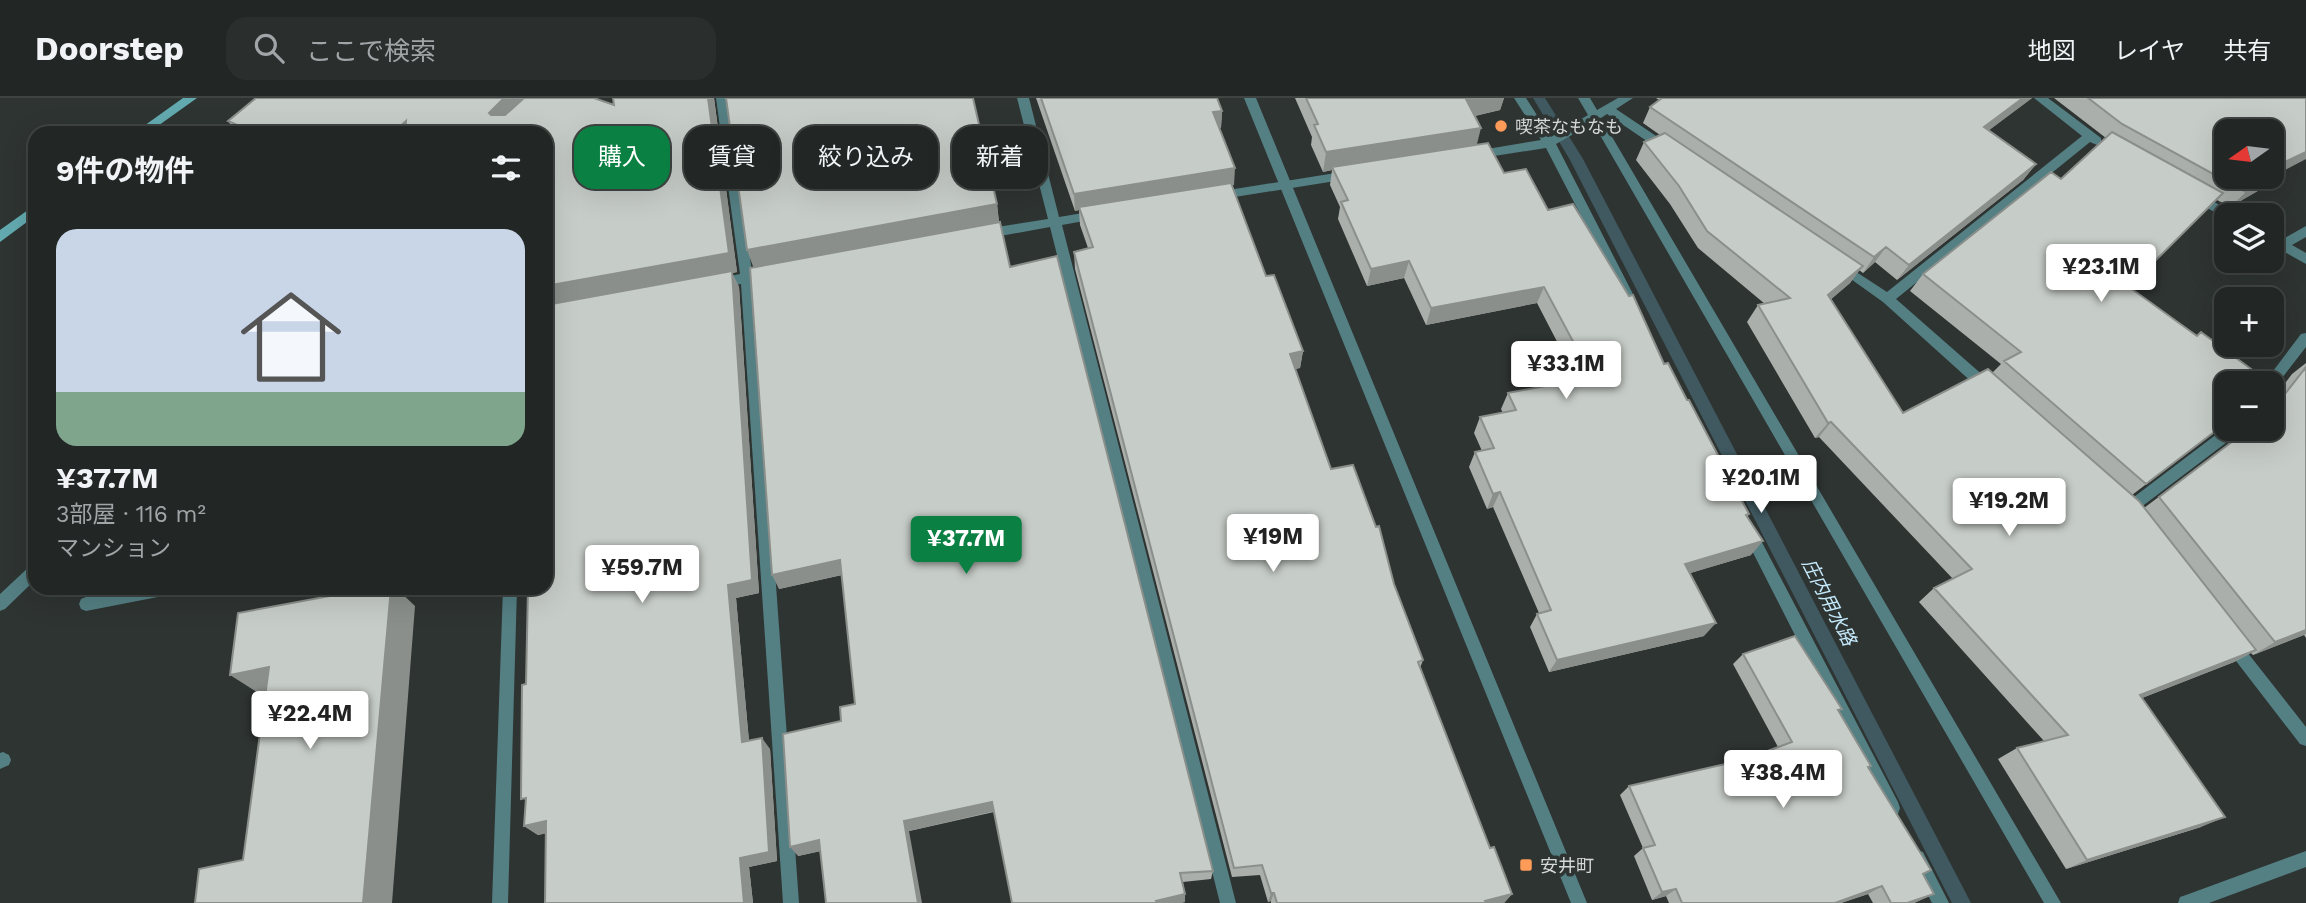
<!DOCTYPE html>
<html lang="ja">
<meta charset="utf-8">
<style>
body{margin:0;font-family:"Work Sans","Noto Sans JP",sans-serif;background:#2a2f2e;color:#f1f3f6;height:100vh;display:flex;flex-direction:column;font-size:26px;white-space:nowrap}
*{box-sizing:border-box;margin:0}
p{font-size:23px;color:#a2a5a7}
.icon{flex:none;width:38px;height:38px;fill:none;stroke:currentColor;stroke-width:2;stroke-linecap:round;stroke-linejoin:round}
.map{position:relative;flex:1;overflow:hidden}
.sheet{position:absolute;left:28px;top:28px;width:525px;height:469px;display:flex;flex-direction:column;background:#222726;border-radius:21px;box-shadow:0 7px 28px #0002,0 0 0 2px #3f4443}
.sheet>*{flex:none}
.guide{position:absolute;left:574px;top:28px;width:665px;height:63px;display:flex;gap:14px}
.needle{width:46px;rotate:256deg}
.tools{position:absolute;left:2214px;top:21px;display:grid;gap:14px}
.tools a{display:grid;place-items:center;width:70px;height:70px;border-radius:14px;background:#222726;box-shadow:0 7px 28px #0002,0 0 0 2px #3f4443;font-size:35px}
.price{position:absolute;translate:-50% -60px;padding:0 16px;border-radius:7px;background:#fff;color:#222;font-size:23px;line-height:46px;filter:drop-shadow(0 2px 4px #0008)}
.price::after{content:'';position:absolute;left:50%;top:42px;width:21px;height:16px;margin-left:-10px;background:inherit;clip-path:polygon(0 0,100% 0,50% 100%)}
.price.active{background:#0b8043;color:#fff}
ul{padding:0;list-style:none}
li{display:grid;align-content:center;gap:14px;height:371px;padding:0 28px}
li span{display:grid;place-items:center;height:217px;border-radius:21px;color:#555}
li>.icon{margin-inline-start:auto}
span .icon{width:126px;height:126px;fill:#fffc;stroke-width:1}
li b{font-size:30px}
h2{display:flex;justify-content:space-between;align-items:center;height:84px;padding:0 28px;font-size:30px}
.pill{padding:0 24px;border-radius:21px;background:#222726;box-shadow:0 7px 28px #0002,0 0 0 2px #3f4443;font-size:24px;line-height:63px}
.pill.active{background:#0b8043;color:#fff}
header{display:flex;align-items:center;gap:42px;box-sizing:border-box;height:98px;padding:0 35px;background:#222726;border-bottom:2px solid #3f4443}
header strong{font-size:33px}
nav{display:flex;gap:38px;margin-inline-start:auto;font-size:24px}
.search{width:490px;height:63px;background:#2a2f2e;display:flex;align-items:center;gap:18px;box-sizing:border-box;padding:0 24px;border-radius:21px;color:#a2a5a7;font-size:26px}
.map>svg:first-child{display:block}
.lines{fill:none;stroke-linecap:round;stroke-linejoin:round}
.stream{fill:#405961;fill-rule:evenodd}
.minor{fill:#547f83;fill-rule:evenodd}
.tertiary{fill:#547f83;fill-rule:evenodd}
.secondary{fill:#63aab0;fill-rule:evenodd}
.wall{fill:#aaafab}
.shaded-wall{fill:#8b8f8b}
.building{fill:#c6ccc7;stroke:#8b8f8b;stroke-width:2;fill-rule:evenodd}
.poi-dot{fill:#ff9b59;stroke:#2e3432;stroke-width:2.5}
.labels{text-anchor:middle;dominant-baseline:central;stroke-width:7;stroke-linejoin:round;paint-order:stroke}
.poi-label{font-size:18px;fill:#d5d8d7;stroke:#2e3432;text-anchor:start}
.water-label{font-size:19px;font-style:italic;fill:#c5eafc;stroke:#2e3432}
</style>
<header>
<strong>Doorstep</strong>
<div class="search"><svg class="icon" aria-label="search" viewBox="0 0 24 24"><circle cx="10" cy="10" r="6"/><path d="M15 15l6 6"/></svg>ここで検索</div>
<nav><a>地図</a><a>レイヤ</a><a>共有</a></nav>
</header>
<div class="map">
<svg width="2306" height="805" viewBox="0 0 2306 805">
<rect width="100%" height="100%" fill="#2e3432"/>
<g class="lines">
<!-- stream -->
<path class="stream" d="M1533 0H1545L1583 61 1971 805H1952L1570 62Z"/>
<!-- minor -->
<path class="minor" d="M716 0H728L752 174 768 171 774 176 772 179 754 183 799 805H783L741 186 719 190 713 185 719 180 740 176Z
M1017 0H1029L1059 119 1095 113 1101 117 1095 121 1062 127 1236 805H1220L1050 129 984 141 978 136 984 131 1048 121Z
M1514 0H1526L1551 39 1588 17 1578 0H1590L1597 12 1618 0H1633L1616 11 1671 48V54H1663L1607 16 1601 20 2061 805H2044L1593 25 1556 46 1635 200 1629 205 1625 203 1546 50 1475 61 1471 60V54L1475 53 1541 42Z
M2034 0H2048L2101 40V46L2097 47 2090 44 1896 201 1994 287 1996 291 1994 295H1984L1883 204 1834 169 1840 164 1844 166 1887 194 2082 38Z
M1348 73 1354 77 1348 81 1216 102 1210 98 1216 94Z
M2197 95 2233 114 2235 117H2226L2225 120 2193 102 2191 99Z
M2306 128V139L2292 147 2306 155V166L2272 147V137L2283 141Z
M2306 235V249L2275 289 2272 290V285H2264L2301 236Z
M2226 329 2241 331 2239 335 2132 416 2127 418 2122 416 2120 412 2122 408Z
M1749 427 1754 429 1898 704 1900 710 1898 716 1892 718 1886 716 1742 433 1744 429Z
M35 467V482L5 511 0 513V496L30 468Z
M134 490H175L173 495 168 497 86 513 81 511 79 506 81 501 86 499Z
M503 490H517L508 805H492Z
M2231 538 2236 540 2306 629V648L2300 646 2226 550 2224 545 2226 540Z
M3 654 9 657 11 662 9 667 0 671V655Z
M1917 752 1923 754 1949 805H1932L1909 760 1911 754Z"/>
<!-- tertiary -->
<path class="tertiary" d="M1244 0H1256L1587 805H1571Z
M2306 753V769L2209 805H2178L2180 799 2186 797Z"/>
<!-- secondary -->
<path class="secondary" d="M183 0H197L148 35H134Z
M35 107V118L0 144V132Z"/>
</g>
<!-- wall -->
<path class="wall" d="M714 0 737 174 732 175 739 189 759 495 736 500 749 643 770 651 777 763 749 769 753 805H545L546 735 538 737 524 728 526 704V586L546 490V35H237L228 23 614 7Z
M1036 0H1217L1222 13 1221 30H1219L1234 87H1231L1266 178 1303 253 1300 270 1295 271 1331 371 1394 486 1423 562 1420 570 1490 750 1512 796 1504 805H1271V803L1268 804 1260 777 1232 779 1075 171 1074 154 1088 150 1080 127 1079 112 1075 113Z
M1295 0H1504L1500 12 1475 18 1477 47 1504 75 1548 112 1664 266 1687 302 1749 416 1747 419 1751 457 1690 475 1704 538 1549 574 1530 529 1537 516 1539 515 1493 409 1487 411 1469 369 1475 354 1482 353 1474 335 1480 319 1503 315 1501 311 1508 295 1577 282 1537 205 1426 227 1404 180 1367 188 1338 121 1340 109 1330 87 1332 72 1323 74 1311 47 1312 39Z
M1656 0H2032L1989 32 2036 66 2023 82 1897 182 1875 164 1863 175 1859 172 1850 185 1830 202 1903 315 1992 275 2001 266 1910 193 1923 176 2061 81 2106 40 2054 0H2306L2283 73 2268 87 2230 109 2217 102 2129 189 2226 285V327H2224L2132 397 2144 410 2241 337 2243 331H2272L2280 292 2292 276 2306 265V540L2304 537 2253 557 2251 555 2234 564 2142 600 2201 729 2066 771 1998 661 2017 650 2044 643 1919 504 1934 490 1953 481 1819 339 1815 340 1747 224 1758 207 1765 206 1698 150 1670 106 1636 62 1644 44 1660 37 1643 25 1650 9 1659 2Z
M997 106 999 124 1010 169 1213 773 1211 781 1183 784 1185 804 1180 805H1012L994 714 798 758 841 623 855 606 842 477 779 491 753 169Z
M1743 556 1839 613 1871 668 1869 669 1934 796 1914 805H1873L1868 796 1841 805H1669L1666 798 1652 802 1634 758 1643 750 1620 697 1629 688 1743 662 1778 649 1733 566Z"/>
<!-- shaded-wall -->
<path class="shaded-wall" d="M504 0H536L500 35 489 15Z
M708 0H714L737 174 732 175 739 189 759 495 736 500 750 655 742 644 546 208V188Z
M1469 0H1504L1500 12 1460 21 1466 1Z
M2023 0H2032L1972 45 1984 29Z
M1222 13 1221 30 1212 31 1213 14Z
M406 23 414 35H393Z
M1481 30 1476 50 1332 69V72L1323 74 1326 54Z
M2306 54V61L2283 73 2268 87 2230 109 2246 94 2278 67Z
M2036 66 2023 82 1897 182 1909 167Z
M1235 70 1234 87 1080 112 1079 109V112L1075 113 1074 96Z
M997 106 999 126 754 171 747 152Z
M1886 149 1875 164 1863 175 1874 159Z
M1409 163 1404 180 1367 188 1371 171Z
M1863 168 1850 185 1816 214 1828 197Z
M1544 189 1537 205 1426 227 1431 210Z
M1303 253 1300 270 1288 272 1290 256Z
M1831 324 1819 339 1815 340 1828 325Z
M1500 394 1493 409 1487 411 1493 396Z
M1763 443 1751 457 1674 480 1685 466Z
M840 462 846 476 779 491 772 477Z
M391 490H396L415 508 392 805H363Z
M1716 525 1704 538 1549 574 1557 562Z
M2306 532V536L2253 557 2275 544Z
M2256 552 2234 564 2119 609 2140 597Z
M269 569 297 588 260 596 230 577Z
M762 640 770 651 777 763 749 769 753 805H744L740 760Z
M992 704 995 713 909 733 922 805H918L904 723Z
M2225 719 2201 729 2066 771 2087 762Z
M546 723 559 733 538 737 524 728Z
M819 742 826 752 798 758 790 749Z
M1882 788 1868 796 1841 805H1835Z
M1676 791 1666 798 1652 802 1662 794Z
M1271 795H1274L1271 803 1268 804Z
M1185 796V804L1180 805H1156V803Z
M1512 796 1504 805H1483L1485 803Z
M1934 796 1914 805H1907Z"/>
<!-- building -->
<path class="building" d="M256 0H504L489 15 491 17H505L524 0H594L614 7 613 0H708L729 155 546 188V35H405L406 23 393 35H256L228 23Z
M726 0H973L997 106 747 152Z
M1041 0H1217L1222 13 1213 14 1235 70 1074 96Z
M1306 0H1469L1466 1 1481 30 1326 54 1314 27 1318 26Z
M1662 0H2023L1984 29 2036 66 1909 167 1886 149 1874 159 1650 9Z
M2088 0H2306V54L2278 67 2284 71 2246 94 2122 26ZM2226 33H2272V79H2226Z
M2112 34 2223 95 2129 189 2197 238 2201 234 2270 285H2226V325L2146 386 2004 263 2021 254 1923 176 2051 74 2061 81Z
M1665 35 1863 168 1828 197 1903 315 1988 271 2139 403 2256 552 2140 597 2225 719 2087 762 2017 650 2068 637 1934 490 1972 471 1831 324 1828 325 1758 207 1790 200 1707 133 1679 88 1644 44Z
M1488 45 1504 75 1526 71 1548 112 1573 106 1629 198 1633 197 1664 266 1668 265 1687 302H1689L1749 416 1746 417 1763 443 1685 466 1716 525 1557 562 1537 516 1551 512 1500 394 1493 396 1475 354 1494 350 1480 319 1516 312 1508 295 1592 279 1544 189 1431 210 1409 163 1371 171 1341 104 1348 102 1332 69Z
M1231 85 1266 178 1274 177 1303 253 1290 256 1331 371 1353 367 1376 429 1379 428 1394 486 1423 562 1418 564 1490 750 1494 749 1512 796 1485 803 1486 805H1277L1274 795H1271L1262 767 1234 770 1074 154 1093 149 1079 109Z
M1000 124 1010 169 1057 158 1213 773 1180 775 1185 796 1156 803 1157 805H1012L992 704 904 723 918 805H826L819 742 790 749 783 636 841 623 840 609 855 606 840 462 772 477 750 170Z
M732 173 752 482 728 487 742 644 762 640 769 754 740 760 744 805H545L546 723 524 728 526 700 521 701 522 587 526 586 528 490H546V207Z
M2306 269V532L2275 544 2159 399 2249 331H2272V287L2285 296Z
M373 490H391L363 805H195L199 771 243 762 269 569 230 577 238 515Z
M1795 538 1842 611 1838 612 1871 668 1868 669 1931 772 1923 776 1934 796 1907 805H1891L1882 788 1835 805H1682L1676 791 1662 794 1643 750 1655 747 1629 688 1743 662 1792 644 1743 556Z"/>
<!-- markers -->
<g class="poi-dot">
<circle cx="1501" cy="28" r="7"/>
<rect x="1519" y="760" width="14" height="14" rx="3.5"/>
</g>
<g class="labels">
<!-- poi labels -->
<g class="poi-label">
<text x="1515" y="28">喫茶なもなも</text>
<text x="1540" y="767">安井町</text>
</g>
<!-- water labels -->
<g class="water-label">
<text transform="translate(1829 504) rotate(63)">庄内用水路</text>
</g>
</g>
</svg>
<div class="tools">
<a><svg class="needle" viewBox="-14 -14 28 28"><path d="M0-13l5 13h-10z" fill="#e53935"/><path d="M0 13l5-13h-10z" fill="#a2a5a7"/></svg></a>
<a><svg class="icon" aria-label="layers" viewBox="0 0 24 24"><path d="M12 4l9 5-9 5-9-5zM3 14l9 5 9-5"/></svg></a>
<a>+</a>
<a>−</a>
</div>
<b class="price" style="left:2101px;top:206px">¥23.1M</b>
<b class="price" style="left:1566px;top:303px">¥33.1M</b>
<b class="price" style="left:1761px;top:417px">¥20.1M</b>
<b class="price" style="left:2009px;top:440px">¥19.2M</b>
<b class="price" style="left:1273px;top:476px">¥19M</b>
<b class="price active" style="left:966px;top:478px">¥37.7M</b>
<b class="price" style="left:642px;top:507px">¥59.7M</b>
<b class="price" style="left:310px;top:653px">¥22.4M</b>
<b class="price" style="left:1783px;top:712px">¥38.4M</b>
<div class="guide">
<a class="pill active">購入</a>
<a class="pill">賃貸</a>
<a class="pill">絞り込み</a>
<a class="pill">新着</a>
</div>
<section class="sheet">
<h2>9件の物件<svg class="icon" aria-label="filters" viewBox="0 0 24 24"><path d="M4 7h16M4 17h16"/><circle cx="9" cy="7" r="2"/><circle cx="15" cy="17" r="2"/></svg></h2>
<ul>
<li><span style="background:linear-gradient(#c9d6e8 75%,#7fa58c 0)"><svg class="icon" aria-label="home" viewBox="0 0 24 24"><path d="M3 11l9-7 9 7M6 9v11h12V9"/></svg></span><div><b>¥37.7M</b><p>3部屋 · 116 m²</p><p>マンション</p></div></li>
</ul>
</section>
</div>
